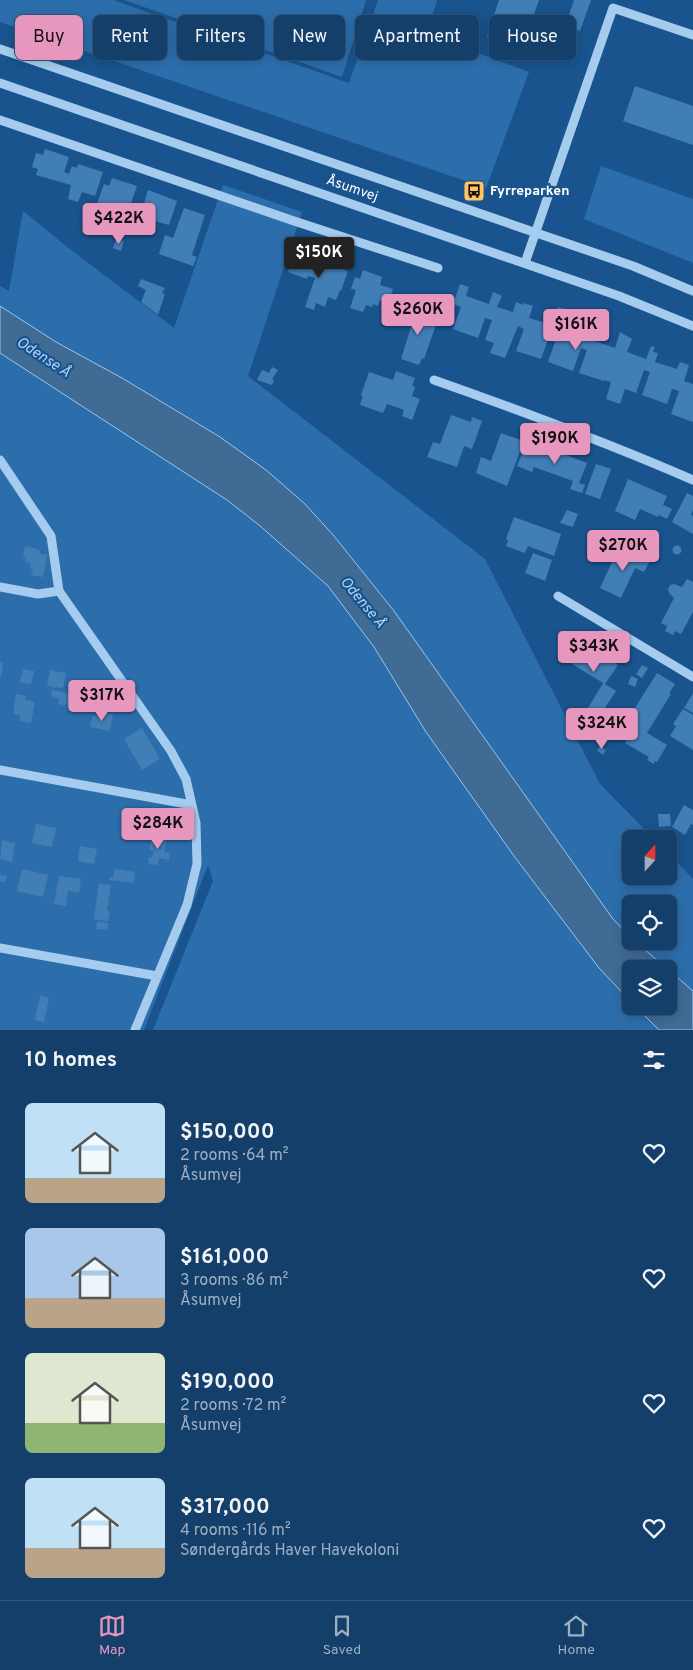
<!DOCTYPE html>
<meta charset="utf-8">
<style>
body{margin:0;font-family:Overpass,sans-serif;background:#204a72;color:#f1f3f6;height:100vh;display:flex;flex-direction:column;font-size:19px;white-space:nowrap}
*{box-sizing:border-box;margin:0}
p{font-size:16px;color:#9dafc1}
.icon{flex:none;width:28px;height:28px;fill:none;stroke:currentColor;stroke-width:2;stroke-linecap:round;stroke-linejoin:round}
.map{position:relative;height:1030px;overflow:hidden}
.sheet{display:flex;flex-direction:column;background:#133f6a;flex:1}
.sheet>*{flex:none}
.banner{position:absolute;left:15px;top:15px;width:664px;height:45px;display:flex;gap:10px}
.needle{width:32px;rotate:21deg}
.fabs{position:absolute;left:622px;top:830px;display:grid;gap:10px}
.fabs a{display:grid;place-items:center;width:55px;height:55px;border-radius:8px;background:#133f6a;box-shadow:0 2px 12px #0003,0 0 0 1px #32587e;font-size:25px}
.price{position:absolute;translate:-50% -42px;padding:0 11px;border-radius:5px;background:#e797bd;color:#111;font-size:16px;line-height:32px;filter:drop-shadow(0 1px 2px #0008)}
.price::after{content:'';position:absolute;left:50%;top:30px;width:15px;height:11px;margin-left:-8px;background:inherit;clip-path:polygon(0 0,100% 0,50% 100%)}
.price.on{background:#222;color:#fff}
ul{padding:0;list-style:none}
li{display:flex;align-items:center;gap:15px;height:125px;padding:0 25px}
li span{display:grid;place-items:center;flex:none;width:140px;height:100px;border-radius:8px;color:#555}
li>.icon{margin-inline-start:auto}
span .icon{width:60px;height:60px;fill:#fffc;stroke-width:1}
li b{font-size:21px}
h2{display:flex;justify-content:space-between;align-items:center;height:60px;padding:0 25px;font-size:21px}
.pill{padding:0 18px;border-radius:8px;background:#133f6a;box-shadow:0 2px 12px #0003,0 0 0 1px #32587e;font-size:18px;line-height:45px}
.pill.on{background:#e797bd;color:#111}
.dock{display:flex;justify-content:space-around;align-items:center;height:70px;border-top:1px solid #32587e;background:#133f6a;font-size:14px;color:#9dafc1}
.dock a{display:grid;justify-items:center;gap:2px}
.dock .on{color:#e797bd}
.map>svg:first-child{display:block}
.green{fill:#2c6eac}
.water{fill:#406b95;stroke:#98c8f1}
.building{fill:#427eb6}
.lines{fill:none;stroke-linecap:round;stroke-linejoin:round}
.minor{stroke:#a5ccee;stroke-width:9}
.labels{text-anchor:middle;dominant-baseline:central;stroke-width:4.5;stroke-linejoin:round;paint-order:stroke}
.street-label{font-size:14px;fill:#fff;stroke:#19548e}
.poi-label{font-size:14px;font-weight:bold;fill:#fff;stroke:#19548e;text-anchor:start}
.water-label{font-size:15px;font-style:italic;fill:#b1d5f6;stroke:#19548e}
</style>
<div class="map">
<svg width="693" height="1030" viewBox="0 0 693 1030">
<rect width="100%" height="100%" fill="#19548e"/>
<!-- green -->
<path class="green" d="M0 0H113L349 83 378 0H437L427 34 529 72 486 188 0 22Z
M124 0H366L342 77Z
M601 166 693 199V263L584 219Z
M223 185 302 212 248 376 485 559 600 784 654 839H631V876H669V854L693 879V991L669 970V969H667L635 941H669V904H631V938L613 919 394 611 334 536 305 504 266 470 220 437 122 378 56 342 0 306V286L9 291 23 211 66 246 174 328Z
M0 353 227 500 259 525 328 586 374 647 426 732 514 856 599 968 631 1002V1006H635L659 1030H153L213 881 208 865 144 1030H0Z"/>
<!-- water -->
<path class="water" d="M0 306 56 342 122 378 220 437 266 470 305 504 334 536 394 611 613 919 631 938V941H635L667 969H631V1002L599 968 514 856 426 732 374 647 328 586 259 525 227 500 0 353Z
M669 970 693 991V1030H659L635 1006H669Z"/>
<!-- building -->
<path class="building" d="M499 0H539L522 48 487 36Z
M574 0H591L580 31 565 26Z
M635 86 693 106V145L623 121Z
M45 149 69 157 64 172 69 174 72 166 77 168 78 164 103 172 95 196 82 192 78 202 68 199 71 185 36 175 38 169 32 167 36 153 43 155Z
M112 178 137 186 120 235 108 231 111 220 101 216 99 221 92 218 104 184 109 186Z
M148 190 177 201 169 225 141 217 138 227 130 225 134 212 141 214Z
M184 208 205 215 192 255 197 257 193 266 159 254 165 235 173 238Z
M116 239 124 241 121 251 113 248Z
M295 252 315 259 313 264 328 269 330 264 348 271 341 291 340 290 336 300 328 297 325 307 316 303 314 310 305 307 315 278 308 276 307 279 288 272Z
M363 270 382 277 380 285 393 289 388 303 380 300 378 306 373 304 372 307 366 305 363 312 350 308 356 290 351 289 355 277 360 279Z
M141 279 165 288 162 293 165 294 158 315 141 302 146 290 138 286Z
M460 284 469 287 466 296 489 304 493 292 502 296 497 307 513 312 516 302 523 305 524 303 533 306 529 318 552 325 558 307 565 309 562 320 586 328 587 325 596 329 592 340 615 348 620 332 632 339 627 352 646 359 651 346 655 347 653 352 658 353 655 362 677 369 680 362 689 365 684 381 693 384V422L671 414 679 391 672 389 667 404 642 395 650 372 644 370 636 393 625 389 620 404 606 399 611 382 604 380V381L579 373 587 350 581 348 573 371 548 362 555 342 548 340 541 359 516 351 524 329 518 326 505 358 490 353 494 343 485 340 492 320 485 318 478 338 453 329 461 307 453 304Z
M408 309 438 319 424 359 422 358 419 365 401 359 412 324 404 321Z
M272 367 278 370 272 379 274 380 272 385 257 380 262 370 269 373Z
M396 371 415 378 412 386 415 387 412 396 420 399 412 420 402 416 404 410 387 404 383 413 360 405 363 396 361 395 369 372 393 380Z
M451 415 471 422 472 417 482 421 472 449 464 446 457 467 427 457 433 442 440 444Z
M501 433 524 441 507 486 476 473 481 457 491 461Z
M540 445 587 463 579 483 585 485 582 493 570 489 573 481 534 467 532 472 517 466 524 449 537 454Z
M596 464 611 469 600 499 585 494Z
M628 479 667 496 663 505 672 509 667 519 659 515 658 517 640 509 635 520 615 511Z
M687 493 693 496V510L691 515 693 516V534L672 522Z
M567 510 578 514 573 527 560 523Z
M514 517 561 534 554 556 528 546 525 553 506 546 508 540 506 539Z
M672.5 550a4.5 4.5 0 1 1 9 0a4.5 4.5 0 1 1-9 0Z
M25 546 40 550 39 553 47 555 43 577 31 575 33 569 30 568 31 563 25 562 26 557 23 556Z
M618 549 637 558 640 551 652 557 644 572 635 568 621 598 600 588Z
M533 553 552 560 545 581 525 573Z
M687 579 693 582V612L681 634 675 631 673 635 665 631 667 626 661 623 674 598 669 593 668 589 670 585 674 584 682 587Z
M577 639 618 665 605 684 616 691 599 717 587 710 603 683 564 659Z
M0 662 3 663 1 677H0Z
M642 665 648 668 642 678 636 674Z
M23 669 34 671 31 684 20 682Z
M50 670 66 673 63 688 56 687 55 688 47 685Z
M657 673 675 684 669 693 671 694 647 733 667 745 657 762 655 761 654 764 647 760 649 757 625 743 634 728 626 722Z
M631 676 638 679 635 687 628 684Z
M52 690 78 695V698L82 699 80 711 75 710 76 707 58 704 59 698 51 696Z
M693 693V713L684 708Z
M16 694 26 696 25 700 35 702 31 723 19 721 21 715 13 714Z
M683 709 693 715V750L670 736 676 726 673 724Z
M105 713 113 715 110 731 90 727 93 715 104 717Z
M142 728 160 759 142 770 124 739Z
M600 734 607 739 603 744 596 739Z
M600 746 606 750 603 755 597 750Z
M684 805 693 810V825L691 824 685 835 672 827Z
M658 814H670L671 826 659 827Z
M36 824 56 828 52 847 32 843Z
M152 836 167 838 164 852 170 853 169 860 159 858 158 865 148 864 149 857H152L154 851 149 850Z
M2 840 15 843 12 862 0 859Z
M80 846 97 849 94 864 78 861Z
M22 869 48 875 43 897 17 891Z
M115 869 135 872 134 883 109 880 110 877H113Z
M0 875 7 876 5 882 0 881Z
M59 876 81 879 79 892 68 891 66 906 54 904Z
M99 883 111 885 107 911H110L108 921 94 919Z
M97 922 108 923 107 930 96 929Z
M40 996 49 998 44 1022 35 1020Z"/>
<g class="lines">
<!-- minor -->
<path class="minor" d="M0 49 633 266 693 291
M0 83 619 296 693 326
M0 120 294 221 438 268
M525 263 613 8 693 35
M434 380C522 411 608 443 693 480
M0 460 51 536 59 591 171 751 186 779 196 823 197 864 187 905 135 1030
M0 587 38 594 59 591
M558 596 693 677
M0 770 192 805
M0 948 157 976"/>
</g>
<!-- icons -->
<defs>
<g id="bus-square" transform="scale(1.125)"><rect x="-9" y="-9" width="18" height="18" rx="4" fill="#ffc663" stroke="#19548e"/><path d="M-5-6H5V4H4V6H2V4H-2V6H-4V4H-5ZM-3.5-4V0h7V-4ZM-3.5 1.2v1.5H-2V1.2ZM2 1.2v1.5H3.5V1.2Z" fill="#111"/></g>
</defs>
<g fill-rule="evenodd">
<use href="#bus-square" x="474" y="191"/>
</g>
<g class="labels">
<!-- street labels -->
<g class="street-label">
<text transform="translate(352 189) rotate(19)">Åsumvej</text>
</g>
<!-- poi labels -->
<g class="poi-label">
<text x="490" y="191">Fyrreparken</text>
</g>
<!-- water labels -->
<g class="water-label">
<text transform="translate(43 358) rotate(33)">Odense Å</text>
<text transform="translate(362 603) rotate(50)">Odense Å</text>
</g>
</g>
</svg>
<div class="fabs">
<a><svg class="needle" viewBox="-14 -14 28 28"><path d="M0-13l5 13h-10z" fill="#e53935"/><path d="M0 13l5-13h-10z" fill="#9dafc1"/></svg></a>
<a><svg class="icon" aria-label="locate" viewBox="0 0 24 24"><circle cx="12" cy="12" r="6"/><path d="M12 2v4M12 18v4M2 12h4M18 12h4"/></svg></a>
<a><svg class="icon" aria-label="layers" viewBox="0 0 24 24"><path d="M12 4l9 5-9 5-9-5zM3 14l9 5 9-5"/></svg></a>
</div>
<b class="price" style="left:119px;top:245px">$422K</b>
<b class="price on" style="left:319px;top:279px">$150K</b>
<b class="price" style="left:418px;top:336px">$260K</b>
<b class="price" style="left:576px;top:351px">$161K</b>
<b class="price" style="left:555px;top:465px">$190K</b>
<b class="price" style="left:623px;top:572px">$270K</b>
<b class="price" style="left:594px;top:673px">$343K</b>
<b class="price" style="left:102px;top:722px">$317K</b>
<b class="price" style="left:602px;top:750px">$324K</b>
<b class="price" style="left:158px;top:850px">$284K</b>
<div class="banner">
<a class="pill on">Buy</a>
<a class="pill">Rent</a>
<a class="pill">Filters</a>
<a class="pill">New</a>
<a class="pill">Apartment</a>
<a class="pill">House</a>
</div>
</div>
<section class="sheet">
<h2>10 homes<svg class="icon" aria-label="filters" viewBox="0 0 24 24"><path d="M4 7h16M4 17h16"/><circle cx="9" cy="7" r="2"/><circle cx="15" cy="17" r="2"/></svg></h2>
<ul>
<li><span style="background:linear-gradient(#bfe0f5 75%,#b9a48a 0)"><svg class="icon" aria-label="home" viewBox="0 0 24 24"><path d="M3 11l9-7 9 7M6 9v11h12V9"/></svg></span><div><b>$150,000</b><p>2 rooms · 64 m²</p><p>Åsumvej</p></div><svg class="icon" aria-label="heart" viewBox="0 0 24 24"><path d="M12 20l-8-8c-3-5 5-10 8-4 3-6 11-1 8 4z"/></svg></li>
<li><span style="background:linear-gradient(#a9c7e8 70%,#b9a48a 0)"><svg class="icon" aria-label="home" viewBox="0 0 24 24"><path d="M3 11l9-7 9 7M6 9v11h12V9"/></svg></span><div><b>$161,000</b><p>3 rooms · 86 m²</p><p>Åsumvej</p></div><svg class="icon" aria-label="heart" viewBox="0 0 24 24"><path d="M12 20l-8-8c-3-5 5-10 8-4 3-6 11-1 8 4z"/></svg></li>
<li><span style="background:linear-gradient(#dfe7d0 70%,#8fb573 0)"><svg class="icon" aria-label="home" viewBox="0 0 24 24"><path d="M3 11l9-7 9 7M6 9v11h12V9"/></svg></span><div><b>$190,000</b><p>2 rooms · 72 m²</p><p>Åsumvej</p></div><svg class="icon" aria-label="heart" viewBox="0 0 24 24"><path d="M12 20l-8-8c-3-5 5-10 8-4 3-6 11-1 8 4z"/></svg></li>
<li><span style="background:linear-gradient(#bfe0f5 70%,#b9a48a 0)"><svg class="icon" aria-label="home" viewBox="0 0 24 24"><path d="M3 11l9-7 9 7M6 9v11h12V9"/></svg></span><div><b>$317,000</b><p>4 rooms · 116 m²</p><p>Søndergårds Haver Havekoloni</p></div><svg class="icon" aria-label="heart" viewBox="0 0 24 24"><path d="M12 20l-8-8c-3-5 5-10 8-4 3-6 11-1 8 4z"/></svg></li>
</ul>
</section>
<nav class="dock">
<a class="on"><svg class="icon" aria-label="map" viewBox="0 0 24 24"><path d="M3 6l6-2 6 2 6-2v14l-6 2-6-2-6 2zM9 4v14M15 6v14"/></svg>Map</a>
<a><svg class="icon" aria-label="saved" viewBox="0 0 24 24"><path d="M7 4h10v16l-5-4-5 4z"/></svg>Saved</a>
<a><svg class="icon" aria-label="home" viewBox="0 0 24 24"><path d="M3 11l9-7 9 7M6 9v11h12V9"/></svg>Home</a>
</nav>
